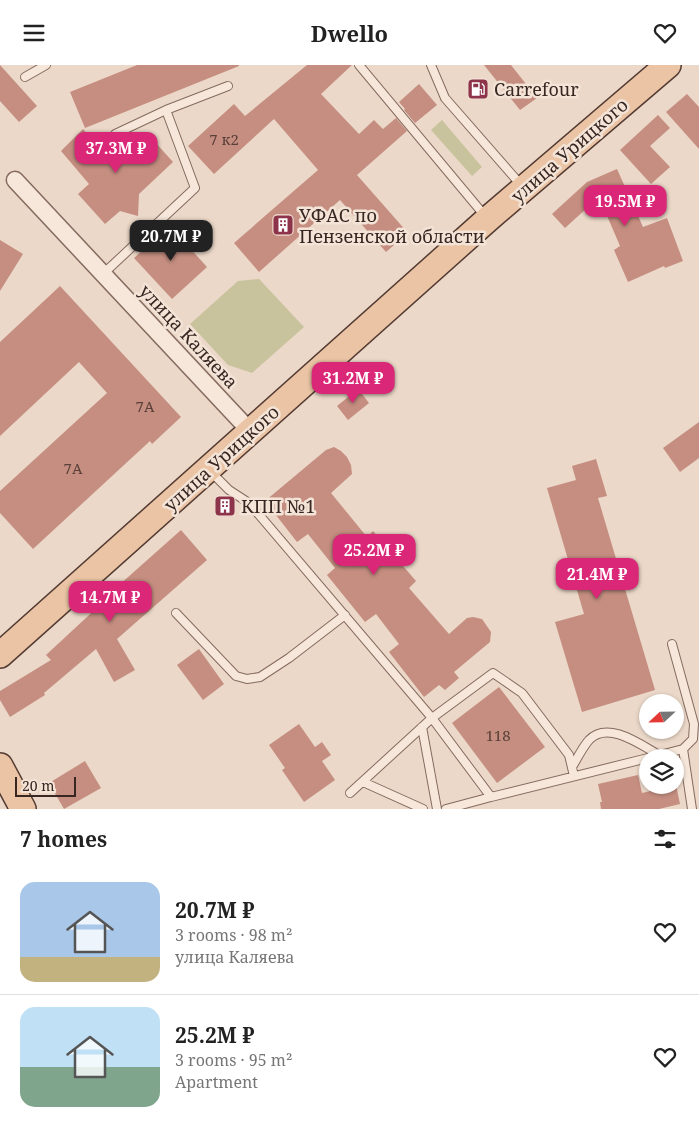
<!DOCTYPE html>
<meta charset="utf-8">
<style>
body{margin:0;font-family:"Noto Serif",serif;background:#f6f6f6;color:#222;height:100vh;display:flex;flex-direction:column;font-size:19px;white-space:nowrap}
*{box-sizing:border-box;margin:0}
p{font-size:16px;color:#767676}
.icon{flex:none;width:28px;height:28px;fill:none;stroke:currentColor;stroke-width:2;stroke-linecap:round;stroke-linejoin:round}
.map{position:relative;height:744px;overflow:hidden}
.drawer{display:flex;flex-direction:column;background:#fff;flex:1}
.drawer>*{flex:none}
.needle{width:32px;rotate:248deg}
.buttons{position:absolute;left:639px;top:629px;display:grid;gap:10px}
.buttons a{display:grid;place-items:center;width:45px;height:45px;border-radius:50%;background:#fff;box-shadow:0 1px 4px #0004;font-size:25px}
.scale{position:absolute;left:15px;bottom:12px;width:61px;box-sizing:border-box;padding-left:5px;border:2px solid #372621;border-top:0;font-size:14px;line-height:18px;white-space:nowrap;color:#372621;-webkit-text-stroke:4px #f3e4d7;paint-order:stroke}
.price{position:absolute;translate:-50% -42px;padding:0 11px;border-radius:10px;background:#db2777;color:#fff;font-size:16px;line-height:32px;filter:drop-shadow(0 1px 2px #0008)}
.price::after{content:'';position:absolute;left:50%;top:30px;width:15px;height:11px;margin-left:-8px;background:inherit;clip-path:polygon(0 0,100% 0,50% 100%)}
.price.current{background:#222;color:#fff}
ul{padding:0;list-style:none}
li{display:flex;align-items:center;gap:15px;height:125px;padding:0 20px}
li+li{border-top:1px solid #e0e0e0}
li span{display:grid;place-items:center;flex:none;width:140px;height:100px;border-radius:15px;color:#555}
li>.icon{margin-inline-start:auto}
span .icon{width:60px;height:60px;fill:#fffc;stroke-width:1}
li b{font-size:21px}
h2{display:flex;justify-content:space-between;align-items:center;height:60px;padding:0 20px;font-size:21px}
header{display:flex;justify-content:space-between;align-items:center;height:65px;padding:0 20px;background:#fff;font-size:22px;font-weight:700}
.map>svg:first-child{display:block}
.green{fill:#c8c39d}
.building{fill:#c58e81}
.lines{fill:none;stroke-linecap:round;stroke-linejoin:round}
.service-casing{stroke:#856a5f;stroke-width:10}
.minor-casing{stroke:#856a5f;stroke-width:19}
.primary-casing{stroke:#533a32;stroke-width:28}
.service{stroke:#f6e7da;stroke-width:8}
.minor{stroke:#f6e7da;stroke-width:16}
.primary{stroke:#eac4a4;stroke-width:25}
.labels{text-anchor:middle;dominant-baseline:central;stroke-width:5;stroke-linejoin:round;paint-order:stroke}
.number-label{font-size:15px;fill:#5a4039}
.poi-label{font-size:18px;fill:#372621;stroke:#f3e4d7;text-anchor:start}
.street-label{font-size:18px;fill:#372621;stroke:#f3e4d7}
</style>
<header><svg class="icon" aria-label="menu" viewBox="0 0 24 24"><path d="M4 6h16M4 12h16M4 18h16"/></svg>Dwello<svg class="icon" aria-label="heart" viewBox="0 0 24 24"><path d="M12 20l-8-8c-3-5 5-10 8-4 3-6 11-1 8 4z"/></svg></header>
<div class="map">
<svg width="699" height="744" viewBox="0 0 699 744">
<rect width="100%" height="100%" fill="#ebd8c8"/>
<!-- green -->
<path class="green" d="M442 55 482 102 472 111 431 65Z
M259 214 304 262 252 308 228 300 190 259 238 216Z"/>
<!-- building -->
<path class="building" d="M0 0 37 41 19 57 0 36Z
M137 0H239V1L85 63 70 27Z
M307 0H352L321 29 359 69 374 55 383 64 396 53 407 66 357 110 408 168 386 187 340 135 259 207 234 178 318 105 274 54 214 109 188 81 234 39 245 51Z
M484 0H511L537 33 520 45Z
M419 19 437 40 415 58 404 45 405 44 399 37Z
M687 29 699 42V84L666 47Z
M658 50 670 63 650 81 670 102 651 119 620 85Z
M83 64 113 97 146 67 173 97 139 129 138 151 120 146 105 159 78 129 89 119 61 86Z
M617 104 643 162 667 153 683 196 665 203 664 201 628 217 614 185 620 181 599 132 565 163 552 149 587 117Z
M170 161 207 202 172 234 134 193Z
M0 175 23 189 0 226Z
M60 221 181 352 152 379 150 376 33 484 0 448V426L107 328 79 297 0 371V277Z
M358 324 369 338 348 355 337 341Z
M699 357V393L680 407 663 383Z
M334 382 341 386 347 392 351 400 352 409 331 428 367 472 373 466 416 516 409 523 449 569 467 553 473 552 482 554 491 567 490 577 454 607 459 613 445 625 439 620 424 632 389 587 399 579 376 549 365 557 327 510 335 503 308 469 297 477 265 436 326 385Z
M596 394 607 431 598 433 655 625 582 647 555 557 584 549 547 423 576 415 572 401Z
M181 465 207 495 117 574 135 605 114 617 96 584 44 628 45 630 10 652 0 635V626L51 595 46 590 101 539 100 537Z
M199 584 224 619 203 635 177 600Z
M499 622 545 682 497 718 452 658Z
M299 659 315 682 322 677 331 690 322 696 335 715 304 737 282 705 285 703 269 680Z
M85 696 101 723 64 744 49 718Z
M638 710 642 728 676 720 680 739 659 744H601L600 737H602L598 719Z"/>
<g class="lines">
<!-- service casing -->
<g class="service-casing">
<path id="service" d="M359 0 485 151
M431 0 445 33 521 120
M25 12 46 0
M115 69 166 45 228 21
M103 209 195 123 166 45
M211 407 229 425 249 438 432 653 350 728
M176 548 236 611 247 614 260 612 289 593 345 550
M672 579 694 659 693 674 683 684
M422 662 437 744
M656 691 683 684 692 744
M572 702C577 694 582 683 589 675 608 655 641 680 659 690
M574 711 569 690 522 628 493 608 432 653 491 732 648 693
M363 717 423 744
M446 744 491 732"/>
</g>
<!-- minor casing -->
<g class="minor-casing">
<path id="minor" d="M15 115 251 367"/>
</g>
<!-- primary casing -->
<g class="primary-casing">
<path id="primary" d="M0 590 488 154 668 0
M0 701 23 744"/>
</g>
<!-- service -->
<use href="#service" class="service"/>
<!-- minor -->
<use href="#minor" class="minor"/>
<!-- primary -->
<use href="#primary" class="primary"/>
</g>
<!-- icons -->
<defs>
<g id="fuel-square" transform="scale(1.125)"><rect x="-9" y="-9" width="18" height="18" rx="4" fill="#8e344a" stroke="#f3e4d7"/><path d="M-5.5-6h7V0h2V4h1.3V-2.5L3-4.5l.8-.8L6-3V5H2.5V1h-1V6h-7ZM-4.2-4.7v3.2H.2V-4.7Z" fill="#fff"/></g>
<g id="building-square" transform="scale(1.125)"><rect x="-9" y="-9" width="18" height="18" rx="4" fill="#8e344a" stroke="#f3e4d7"/><path d="M-4-6H4V6H1V3H-1V6H-4ZM-2.5-4.3h1.7v1.8h-1.7ZM.8-4.3h1.7v1.8H.8ZM-2.5-1h1.7V.8h-1.7ZM.8-1h1.7V.8H.8Z" fill="#fff"/></g>
</defs>
<g fill-rule="evenodd">
<use href="#fuel-square" x="478" y="24"/>
<use href="#building-square" x="283" y="160"/>
<use href="#building-square" x="225" y="441"/>
</g>
<g class="labels">
<!-- number labels -->
<g class="number-label">
<text x="224" y="74">7 к2</text>
<text x="145" y="341">7А</text>
<text x="73" y="403">7А</text>
<text x="498" y="670">118</text>
</g>
<!-- poi labels -->
<g class="poi-label">
<text x="494" y="24">Carrefour</text>
<text x="299" y="150">УФАС по<tspan x="299" dy="21">Пензенской области</tspan></text>
<text x="241" y="441">КПП №1</text>
</g>
<!-- street labels -->
<g class="street-label">
<text transform="translate(569 85) rotate(-41)">улица Урицкого</text>
<text transform="translate(189 271) rotate(47)">улица Каляева</text>
<text transform="translate(221 393) rotate(-42)">улица Урицкого</text>
</g>
</g>
</svg>
<div class="buttons">
<a><svg class="needle" viewBox="-14 -14 28 28"><path d="M0-13l5 13h-10z" fill="#e53935"/><path d="M0 13l5-13h-10z" fill="#767676"/></svg></a>
<a><svg class="icon" aria-label="layers" viewBox="0 0 24 24"><path d="M12 4l9 5-9 5-9-5zM3 14l9 5 9-5"/></svg></a>
</div>
<div class="scale">20 m</div>
<b class="price" style="left:116px;top:109px">37.3M ₽</b>
<b class="price" style="left:625px;top:162px">19.5M ₽</b>
<b class="price current" style="left:171px;top:197px">20.7M ₽</b>
<b class="price" style="left:353px;top:339px">31.2M ₽</b>
<b class="price" style="left:374px;top:511px">25.2M ₽</b>
<b class="price" style="left:597px;top:535px">21.4M ₽</b>
<b class="price" style="left:110px;top:558px">14.7M ₽</b>
</div>
<section class="drawer">
<h2>7 homes<svg class="icon" aria-label="filters" viewBox="0 0 24 24"><path d="M4 7h16M4 17h16"/><circle cx="9" cy="7" r="2"/><circle cx="15" cy="17" r="2"/></svg></h2>
<ul>
<li><span style="background:linear-gradient(#a9c7e8 75%,#c2b280 0)"><svg class="icon" aria-label="home" viewBox="0 0 24 24"><path d="M3 11l9-7 9 7M6 9v11h12V9"/></svg></span><div><b>20.7M ₽</b><p>3 rooms · 98 m²</p><p>улица Каляева</p></div><svg class="icon" aria-label="heart" viewBox="0 0 24 24"><path d="M12 20l-8-8c-3-5 5-10 8-4 3-6 11-1 8 4z"/></svg></li>
<li><span style="background:linear-gradient(#bfe0f5 60%,#7fa58c 0)"><svg class="icon" aria-label="home" viewBox="0 0 24 24"><path d="M3 11l9-7 9 7M6 9v11h12V9"/></svg></span><div><b>25.2M ₽</b><p>3 rooms · 95 m²</p><p>Apartment</p></div><svg class="icon" aria-label="heart" viewBox="0 0 24 24"><path d="M12 20l-8-8c-3-5 5-10 8-4 3-6 11-1 8 4z"/></svg></li>
</ul>
</section>
